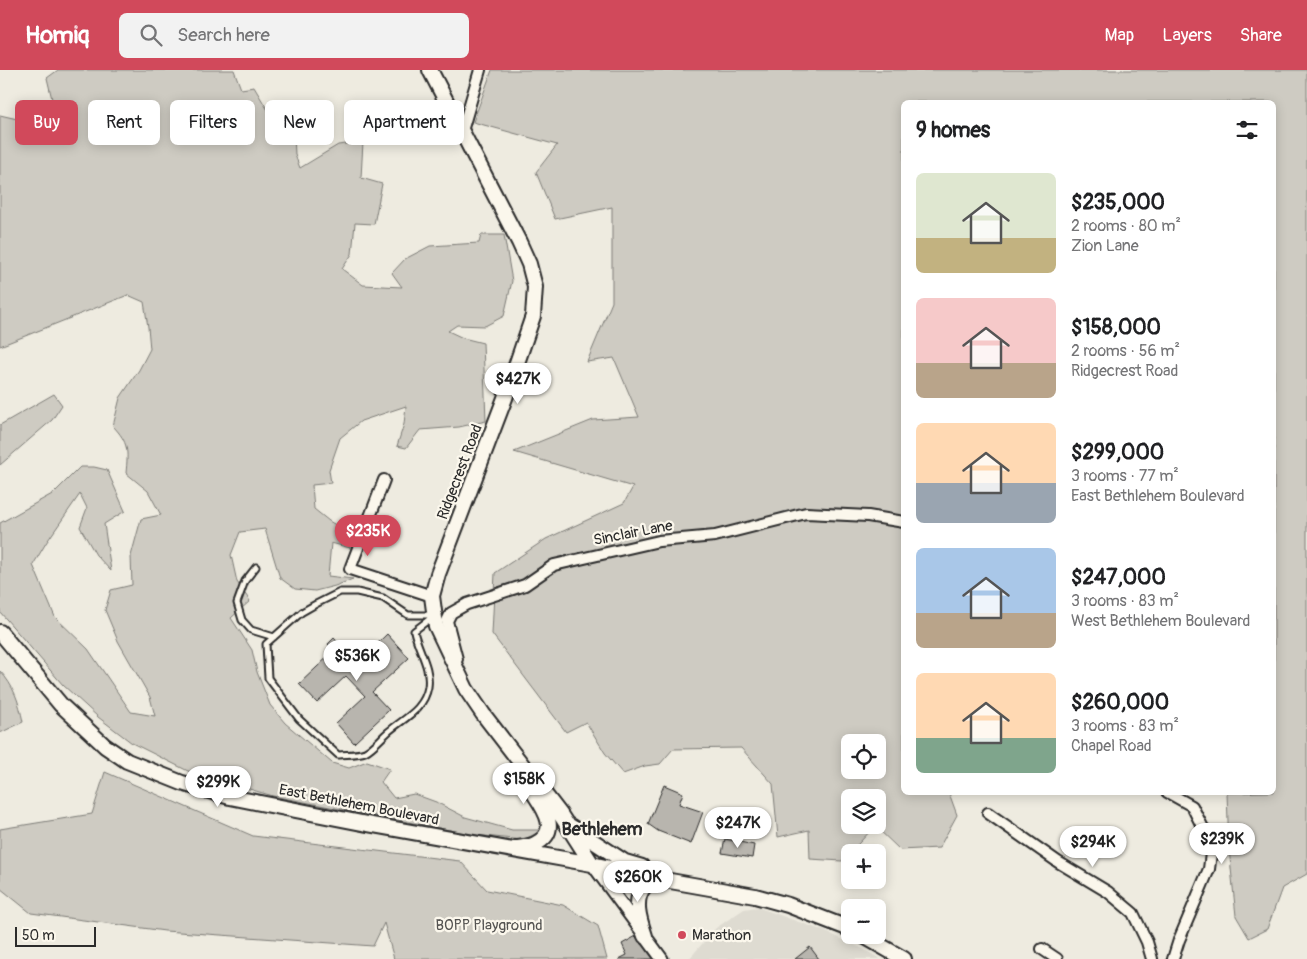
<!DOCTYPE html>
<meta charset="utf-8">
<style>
body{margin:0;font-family:Pangolin,sans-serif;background:#f2f2f2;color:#202124;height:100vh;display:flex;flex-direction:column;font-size:19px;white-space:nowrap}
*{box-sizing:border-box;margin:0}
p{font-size:16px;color:#757577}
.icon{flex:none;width:28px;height:28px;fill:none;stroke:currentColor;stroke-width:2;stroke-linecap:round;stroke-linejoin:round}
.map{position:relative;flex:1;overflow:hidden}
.drawer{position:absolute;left:901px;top:30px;width:375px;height:695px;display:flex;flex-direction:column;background:#fff;border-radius:8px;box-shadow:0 2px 12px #0003}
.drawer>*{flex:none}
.hud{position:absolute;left:15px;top:30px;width:475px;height:45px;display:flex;gap:10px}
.tools{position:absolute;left:841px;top:664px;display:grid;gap:10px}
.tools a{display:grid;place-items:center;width:45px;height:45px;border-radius:8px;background:#fff;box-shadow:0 2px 12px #0003;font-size:25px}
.scale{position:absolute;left:15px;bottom:12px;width:81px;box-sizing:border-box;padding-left:5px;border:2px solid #2b2b2b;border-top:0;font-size:14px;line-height:18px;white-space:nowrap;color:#2b2b2b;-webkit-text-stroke:4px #fbf7ec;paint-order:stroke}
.price{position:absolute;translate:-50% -42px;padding:0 11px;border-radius:18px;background:#fff;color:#222;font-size:16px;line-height:32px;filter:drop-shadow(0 1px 2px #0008)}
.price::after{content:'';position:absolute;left:50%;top:30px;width:15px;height:11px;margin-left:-8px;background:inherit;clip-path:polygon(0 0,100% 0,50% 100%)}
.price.selected{background:#d1495b;color:#fff}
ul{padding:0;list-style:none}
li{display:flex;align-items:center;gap:15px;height:125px;padding:0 15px}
li span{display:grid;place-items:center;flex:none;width:140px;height:100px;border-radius:8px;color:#555}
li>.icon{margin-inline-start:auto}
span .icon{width:60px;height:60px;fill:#fffc;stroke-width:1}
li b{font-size:21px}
h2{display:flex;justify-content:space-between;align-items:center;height:60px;padding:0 15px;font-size:21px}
.tag{padding:0 18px;border-radius:8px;background:#fff;box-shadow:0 2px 12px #0003;font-size:18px;line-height:45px}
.tag.selected{background:#d1495b;color:#fff}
header{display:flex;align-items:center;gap:30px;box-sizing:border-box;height:70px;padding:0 25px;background:#d1495b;color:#fff}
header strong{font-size:24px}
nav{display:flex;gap:28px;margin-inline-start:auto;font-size:18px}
.search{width:350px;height:45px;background:#f2f2f2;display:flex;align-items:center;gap:12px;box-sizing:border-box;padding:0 18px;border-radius:8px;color:#757577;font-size:19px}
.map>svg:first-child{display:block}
.built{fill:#dedbd1}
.green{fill:#cecbc2;stroke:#7c7b76;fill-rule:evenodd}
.building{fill:#b8b5ae;stroke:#2b2b2b}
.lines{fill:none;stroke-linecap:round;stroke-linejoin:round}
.service-casing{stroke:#2b2b2b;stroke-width:9}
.minor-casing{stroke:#2b2b2b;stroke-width:14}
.tertiary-casing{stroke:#2b2b2b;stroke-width:15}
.secondary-casing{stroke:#2b2b2b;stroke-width:18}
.service{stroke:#fbf7ec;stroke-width:5}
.minor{stroke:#fbf7ec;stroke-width:10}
.tertiary{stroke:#fbf7ec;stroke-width:11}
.secondary{stroke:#fbf7ec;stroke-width:14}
.poi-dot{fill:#d1495b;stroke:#fbf7ec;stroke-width:2}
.labels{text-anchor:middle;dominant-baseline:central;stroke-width:4.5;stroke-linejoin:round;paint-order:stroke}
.street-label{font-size:15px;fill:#2b2b2b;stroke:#fbf7ec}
.park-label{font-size:15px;fill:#545351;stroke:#fbf7ec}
.poi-label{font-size:15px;fill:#2b2b2b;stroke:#fbf7ec;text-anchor:start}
.quarter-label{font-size:18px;font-weight:bold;fill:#2b2b2b;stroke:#fbf7ec}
</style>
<header>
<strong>Homiq</strong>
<div class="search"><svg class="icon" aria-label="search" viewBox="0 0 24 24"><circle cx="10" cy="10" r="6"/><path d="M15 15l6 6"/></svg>Search here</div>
<nav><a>Map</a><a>Layers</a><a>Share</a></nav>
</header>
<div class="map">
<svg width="1307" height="889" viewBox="0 0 1307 889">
<rect width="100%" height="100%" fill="#eeebe0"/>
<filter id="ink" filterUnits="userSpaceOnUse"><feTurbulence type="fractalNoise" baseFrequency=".02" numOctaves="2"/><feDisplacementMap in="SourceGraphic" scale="10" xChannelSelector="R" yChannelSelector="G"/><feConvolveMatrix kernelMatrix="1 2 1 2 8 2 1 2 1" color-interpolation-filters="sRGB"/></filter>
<g filter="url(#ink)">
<!-- built -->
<path class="built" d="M757 837 824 861 861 878 880 889H689L716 858 744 839Z"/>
<!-- green -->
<path class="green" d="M58 0H234L241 19 254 17 275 52 301 36 326 48 318 61 294 64 295 85 300 98 338 75 363 72 361 108 382 114 374 154 355 153 352 184 342 199 363 215 402 217 392 203 405 189 430 176 479 173 481 165H504L512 211 504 246 485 256 457 255 448 261 463 268 483 273 486 351 459 357 420 360 406 378 397 376 404 354 406 336 361 351 340 368 329 400 331 413 312 415 314 439 329 451 349 463 350 478 331 473 328 506 353 509 335 516 315 521 295 519 280 508 265 459 240 462 231 485 237 512 250 531 231 548 252 580 257 602 270 635 285 653 332 693 349 698 367 691 390 699 381 712 394 728 414 724 436 732 465 747 512 760H543L523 770 475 765 273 726 188 701 132 673 98 647 63 615 0 542V453L54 423 80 397H94L107 400 125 441 104 454 111 501 96 485 80 457 87 438 80 424 46 473 33 495 55 547 88 579 131 642 155 646 150 627 118 571 105 540 111 520 132 515 131 486 141 449 161 445 148 421 126 403C128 381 129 373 113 356L120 328 139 300 150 279 148 257 144 232 128 225 0 276V45L26 51 52 29 47 8Z
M492 0H1307V804L1282 818 1267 859 1249 868 1236 846 1229 779 1227 723 1274 722V32H904V722L949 723 957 745 939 778 900 780 875 756 842 791 810 789 809 760 778 767 773 714 741 678 673 679 660 694 645 696 623 704 605 683 586 652 566 662 492 564 495 503 546 469 624 433 633 417 514 382 593 350 639 347 614 288 587 292 612 232V137L555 149 536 102 557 75 473 52ZM850 672H878V700H850ZM850 728H878V755H850Z
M54 324 62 335 52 350 0 395V355Z
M0 601C14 616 19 632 23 652L0 663Z
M105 702 253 766 460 791 487 820 563 835 598 856 607 889H394L384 853 373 876 165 861 31 843 0 818V759L92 744Z"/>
<!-- building -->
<path class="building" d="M387 564 409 588 372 622 389 640 354 673 336 653 365 626 346 606 317 633 299 614 334 581 328 574 334 568 357 593Z
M664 715 683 723 679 734 703 742 691 774 658 761 648 754Z
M725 769 754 775 752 788 722 783Z
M638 865 654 889H619L627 885 622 874Z
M810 877 819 889H795Z"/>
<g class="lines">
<!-- service casing -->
<g class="service-casing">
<path id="service" d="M256 497 245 511 237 533 242 550 251 560 274 567
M340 522H357L383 528 408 545H435L414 561C418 580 431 597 428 617 424 640 404 648 388 662 381 668 373 678 365 682 358 685 346 684 338 685L299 649 268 608 266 574 302 542 316 534Z"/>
</g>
<!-- minor casing -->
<g class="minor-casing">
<path id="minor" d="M462 61 480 0
M384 410 350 499 432 526
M457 589 447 551 451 543 467 534 525 515 554 495 659 471 715 466 806 443 868 446 904 452
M1167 722 1192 736 1212 776 1209 799 1179 870 1173 889
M988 743 1058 792 1108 822 1133 843 1147 872 1152 889
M1042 879 1057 889"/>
</g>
<!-- tertiary casing -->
<g class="tertiary-casing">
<path id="tertiary" d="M592 794 662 889"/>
</g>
<!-- secondary casing -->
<g class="secondary-casing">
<path id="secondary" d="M430 0 519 172 529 194 535 217 533 246 505 328 438 504 432 526 436 556 466 619 483 644 560 744 592 794
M0 562 61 635 105 676 127 691 182 713 230 727 367 754 592 794 659 809 755 826 788 835 850 859
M570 756 625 792 642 797
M516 778C522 777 530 777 535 774 564 760 540 734 530 717
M862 865 904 889
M645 866C640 851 632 829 645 816 648 813 655 811 659 809"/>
</g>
<!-- service -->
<use href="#service" class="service"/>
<!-- minor -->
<use href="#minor" class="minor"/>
<!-- tertiary -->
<use href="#tertiary" class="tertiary"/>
<!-- secondary -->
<use href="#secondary" class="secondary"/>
</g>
</g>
<!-- markers -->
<circle class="poi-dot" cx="682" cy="865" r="5"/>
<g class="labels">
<!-- street labels -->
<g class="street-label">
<text transform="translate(460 402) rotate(-69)">Ridgecrest Road</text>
<text transform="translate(633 463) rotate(-11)">Sinclair Lane</text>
<text transform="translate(359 735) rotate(11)">East Bethlehem Boulevard</text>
</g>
<!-- park labels -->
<g class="park-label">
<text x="489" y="855">BOPP Playground</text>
</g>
<!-- poi labels -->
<g class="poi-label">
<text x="692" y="865">Marathon</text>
</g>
<!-- quarter labels -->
<g class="quarter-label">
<text x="602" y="759">Bethlehem</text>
</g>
</g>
</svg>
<div class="tools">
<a><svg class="icon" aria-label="locate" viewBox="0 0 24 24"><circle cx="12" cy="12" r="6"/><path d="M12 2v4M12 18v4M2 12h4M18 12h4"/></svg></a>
<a><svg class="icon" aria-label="layers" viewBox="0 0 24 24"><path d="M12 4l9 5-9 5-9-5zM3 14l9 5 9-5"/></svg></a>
<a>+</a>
<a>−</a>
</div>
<div class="scale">50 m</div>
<b class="price" style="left:518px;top:335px">$427K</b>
<b class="price selected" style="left:368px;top:487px">$235K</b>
<b class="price" style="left:357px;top:612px">$536K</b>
<b class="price" style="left:524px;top:735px">$158K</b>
<b class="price" style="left:218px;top:738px">$299K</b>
<b class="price" style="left:738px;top:779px">$247K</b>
<b class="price" style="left:1222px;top:795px">$239K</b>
<b class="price" style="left:1093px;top:798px">$294K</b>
<b class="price" style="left:638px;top:833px">$260K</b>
<div class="hud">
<a class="tag selected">Buy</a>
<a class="tag">Rent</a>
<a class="tag">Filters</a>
<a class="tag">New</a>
<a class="tag">Apartment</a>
</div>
<section class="drawer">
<h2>9 homes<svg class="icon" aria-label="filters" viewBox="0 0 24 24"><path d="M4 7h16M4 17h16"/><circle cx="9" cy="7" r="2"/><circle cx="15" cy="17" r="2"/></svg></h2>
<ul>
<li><span style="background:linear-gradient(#dfe7d0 65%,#c2b280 0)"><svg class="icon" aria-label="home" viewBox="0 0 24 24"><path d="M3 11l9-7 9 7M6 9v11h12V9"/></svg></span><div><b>$235,000</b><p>2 rooms · 80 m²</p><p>Zion Lane</p></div></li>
<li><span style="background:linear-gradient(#f6c9c9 65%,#b9a48a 0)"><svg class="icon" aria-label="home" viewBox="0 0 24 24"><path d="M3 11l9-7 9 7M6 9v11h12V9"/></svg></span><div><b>$158,000</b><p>2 rooms · 56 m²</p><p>Ridgecrest Road</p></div></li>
<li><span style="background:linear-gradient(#ffd9b3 60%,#9aa5b1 0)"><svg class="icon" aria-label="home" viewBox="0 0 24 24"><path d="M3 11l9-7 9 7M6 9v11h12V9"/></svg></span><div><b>$299,000</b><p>3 rooms · 77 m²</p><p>East Bethlehem Boulevard</p></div></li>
<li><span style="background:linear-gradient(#a9c7e8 65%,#b9a48a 0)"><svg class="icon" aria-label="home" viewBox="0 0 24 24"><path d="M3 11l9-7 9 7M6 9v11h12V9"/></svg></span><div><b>$247,000</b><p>3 rooms · 83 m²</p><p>West Bethlehem Boulevard</p></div></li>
<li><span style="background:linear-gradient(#ffd9b3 65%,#7fa58c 0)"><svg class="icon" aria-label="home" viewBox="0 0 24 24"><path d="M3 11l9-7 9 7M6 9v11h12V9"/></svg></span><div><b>$260,000</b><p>3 rooms · 83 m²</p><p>Chapel Road</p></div></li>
</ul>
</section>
</div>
